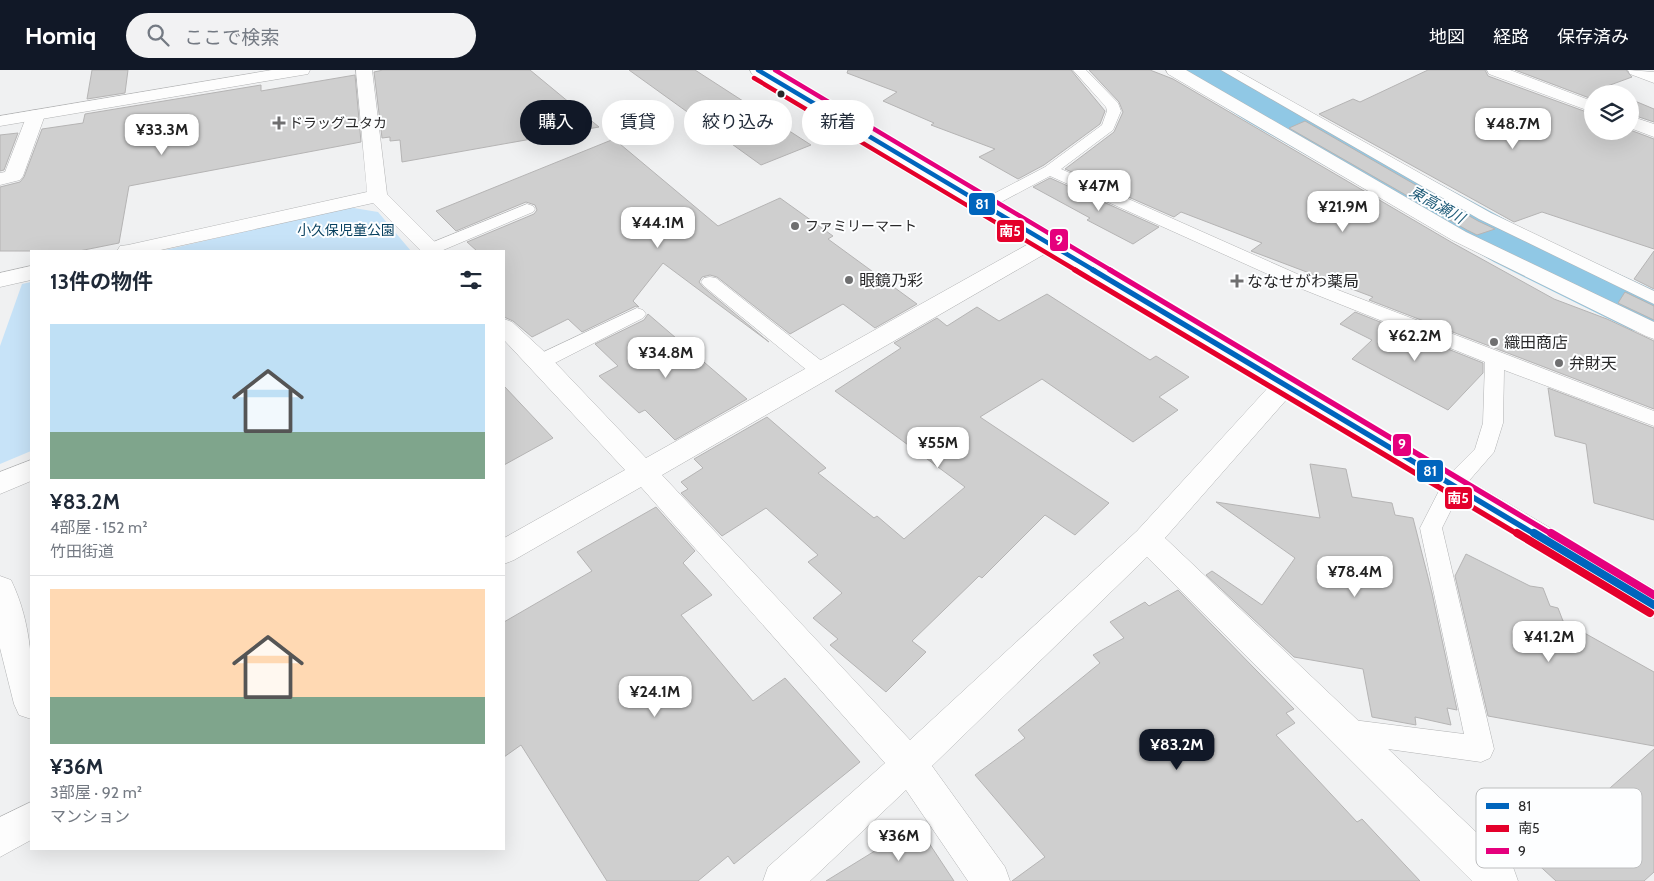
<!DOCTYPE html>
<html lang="ja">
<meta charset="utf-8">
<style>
body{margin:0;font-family:Cabin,"Noto Sans JP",sans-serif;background:#f2f2f3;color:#1f2937;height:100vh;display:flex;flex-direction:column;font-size:19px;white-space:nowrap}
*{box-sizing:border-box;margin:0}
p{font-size:16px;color:#747a83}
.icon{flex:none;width:28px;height:28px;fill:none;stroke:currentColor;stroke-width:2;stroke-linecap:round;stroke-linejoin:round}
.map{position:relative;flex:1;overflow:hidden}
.details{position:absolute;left:30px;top:180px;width:475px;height:600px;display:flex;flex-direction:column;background:#fff;border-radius:0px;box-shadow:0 5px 20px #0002}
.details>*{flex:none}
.banner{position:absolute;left:520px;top:30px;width:475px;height:45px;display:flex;gap:10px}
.fabs{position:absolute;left:1584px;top:15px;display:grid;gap:10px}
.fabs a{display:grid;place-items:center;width:55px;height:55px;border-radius:50%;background:#fff;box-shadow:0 5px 20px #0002;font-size:25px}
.price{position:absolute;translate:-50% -42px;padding:0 11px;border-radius:10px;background:#fff;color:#222;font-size:16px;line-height:32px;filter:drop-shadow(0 1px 2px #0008)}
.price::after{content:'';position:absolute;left:50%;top:30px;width:15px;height:11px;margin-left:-8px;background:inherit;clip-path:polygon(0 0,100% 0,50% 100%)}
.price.on{background:#111827;color:#fff}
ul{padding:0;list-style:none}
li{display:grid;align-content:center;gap:10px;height:265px;padding:0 20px}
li+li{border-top:1px solid #e0e1e3}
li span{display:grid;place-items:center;height:155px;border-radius:0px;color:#555}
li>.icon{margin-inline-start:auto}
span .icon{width:90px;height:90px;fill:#fffc;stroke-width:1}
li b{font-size:21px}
h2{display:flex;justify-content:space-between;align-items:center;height:60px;padding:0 20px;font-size:21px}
.chip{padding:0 18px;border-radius:22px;background:#fff;box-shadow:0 5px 20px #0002;font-size:18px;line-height:45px}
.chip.on{background:#111827;color:#fff}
header{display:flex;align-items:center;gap:30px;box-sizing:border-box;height:70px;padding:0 25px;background:#111827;color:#fff}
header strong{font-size:24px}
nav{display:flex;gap:28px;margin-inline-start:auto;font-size:18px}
.search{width:350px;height:45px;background:#f2f2f3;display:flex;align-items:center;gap:12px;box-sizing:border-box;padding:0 18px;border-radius:28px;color:#747a83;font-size:19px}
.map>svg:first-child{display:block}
.green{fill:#c7e3f8}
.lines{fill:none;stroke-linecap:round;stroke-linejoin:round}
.river{fill:#90c8e5;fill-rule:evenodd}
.building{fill:#cfcfcf;stroke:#b5b4b4}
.lane-casing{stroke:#b2b3b4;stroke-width:1}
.street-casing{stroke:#b2b3b4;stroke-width:1}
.secondary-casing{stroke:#b2b3b4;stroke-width:1}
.highway-casing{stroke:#b2b3b4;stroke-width:1}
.lane{fill:#fdfdfd;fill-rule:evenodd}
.street{fill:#fdfdfd;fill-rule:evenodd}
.secondary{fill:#fdfdfd;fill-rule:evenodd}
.highway{fill:#fdfdfd;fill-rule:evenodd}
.bus-1-far2-casing{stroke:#fdfeff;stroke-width:7}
.bus-1-far1-casing{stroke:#fdfeff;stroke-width:9}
.bus-1-casing{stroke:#fdfeff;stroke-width:11}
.bus-2-far2-casing{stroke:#fdfeff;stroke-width:7}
.bus-2-far1-casing{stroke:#fdfeff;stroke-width:9}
.bus-2-casing{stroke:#fdfeff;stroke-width:11}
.bus-3-far2-casing{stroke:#fdfeff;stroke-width:7}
.bus-3-far1-casing{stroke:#fdfeff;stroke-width:9}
.bus-3-casing{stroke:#fdfeff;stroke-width:11}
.bus-1-far2{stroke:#0065bd;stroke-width:4.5}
.bus-1-far1{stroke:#0065bd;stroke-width:5.5}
.bus-1{stroke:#0065bd;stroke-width:8}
.bus-2-far2{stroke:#e4002b;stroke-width:4.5}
.bus-2-far1{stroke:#e4002b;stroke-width:5.5}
.bus-2{stroke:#e4002b;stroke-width:8}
.bus-3-far2{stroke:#e5007d;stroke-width:4.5}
.bus-3-far1{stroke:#e5007d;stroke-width:5.5}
.bus-3{stroke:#e5007d;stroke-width:8}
.bus-dot{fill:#29292a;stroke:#fdfeff;stroke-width:2}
.poi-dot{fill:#6f6f70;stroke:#fdfeff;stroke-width:2}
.labels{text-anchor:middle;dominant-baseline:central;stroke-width:4;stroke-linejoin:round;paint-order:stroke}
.far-poi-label{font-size:14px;fill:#29292a;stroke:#fdfeff;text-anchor:start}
.far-park-label{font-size:14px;fill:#063f5e;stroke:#fdfeff}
.far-water-label{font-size:15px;font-style:italic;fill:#1e5b78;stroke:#fdfeff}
.poi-label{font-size:16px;fill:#29292a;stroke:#fdfeff;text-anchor:start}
.key{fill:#fdfeff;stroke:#bdbebf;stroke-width:1}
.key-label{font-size:14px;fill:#29292a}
.line-badge{stroke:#fdfeff;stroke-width:2}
.badge-label{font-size:14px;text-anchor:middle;font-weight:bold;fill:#fff}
</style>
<header>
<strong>Homiq</strong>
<div class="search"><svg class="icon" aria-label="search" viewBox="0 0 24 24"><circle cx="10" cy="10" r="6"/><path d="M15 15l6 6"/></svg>ここで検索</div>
<nav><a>地図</a><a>経路</a><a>保存済み</a></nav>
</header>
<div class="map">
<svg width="1654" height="811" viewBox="0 0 1654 811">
<rect width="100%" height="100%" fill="#f0f1f2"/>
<!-- green -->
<path class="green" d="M348 137 378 142 411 181H161Z
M31 212V381L0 394V276L22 214Z"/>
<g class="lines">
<!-- river -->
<path class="river" d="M1174 0H1232L1284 30 1536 166 1654 220V266L1631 260 1494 192 1248 52 1181 10Z"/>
</g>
<!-- building -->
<path class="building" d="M92 0H128L125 23 87 29Z
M383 0H530L599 57 402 92 400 70 390 71V67L382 68 374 2Z
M629 0H695L811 75 761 95Z
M848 0H1071L1105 41 1100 54 1044 95 1018 109 979 87 995 79 931 55 934 53 883 31 897 22 847 3Z
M1089 0H1150L1173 9 1451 172 1554 229 1607 249 1654 271V339L1369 230 1373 227 1251 181 1262 173 1181 142 1174 147 1065 99 1114 62 1123 42 1119 32Z
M1428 0H1485L1488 6 1592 44V61L1630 60 1654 69V179L1542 142 1514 152 1319 44 1353 29 1360 32Z
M1515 0H1626L1632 7 1602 18 1616 24H1592V29Z
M355 5 361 72 129 116 119 173 79 181H0V117L20 112 24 107 42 59 83 53 85 44 261 15V21Z
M1630 29 1654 39V52L1630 44Z
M1305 51 1478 151 1495 159 1477 165 1467 160 1289 58Z
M18 63 4 100 0 101V65Z
M614 69 718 156 780 128 833 166 828 169 917 234 875 258 843 234 790 264 717 207 710 205 702 207 699 212 703 217 769 272 663 193 633 231 639 237 636 236 582 262 568 249 532 267 513 251 504 247V181H477L467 172 534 144 537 140 535 135 526 132 456 161 436 141Z
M1050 108 1159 157 1133 174 1087 150 1090 148 1033 117Z
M1654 181V219L1634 209Z
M1625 222 1654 236V250L1618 233Z
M1047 224 1150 290 1156 286 1189 307 1159 327 1178 340 1133 372 1042 309 980 347 1109 433 1075 465 1045 445 982 508 979 506 912 571 926 582 886 622 830 575 838 569 813 548 842 523 808 492 818 485 766 438 722 466 681 423 688 419 681 412 703 398 694 389 767 347 826 398 818 403 874 448 877 446 904 469 965 417 835 321 901 278 894 273 937 248 947 256 977 237 999 251Z
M1355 242 1483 293V303L1448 340 1352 289 1372 270 1340 254Z
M648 244 747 329 675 370 645 340 639 343 599 306 618 296 595 274 644 250Z
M504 316 553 368 504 395Z
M1548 318 1654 358V450L1594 433 1586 374 1555 366Z
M1310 394 1346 399 1352 427 1392 433 1395 445 1413 448 1432 523 1457 640 1447 638 1451 655 1415 647 1416 655 1372 647 1363 599 1294 587 1206 505 1212 501 1262 535 1295 488 1216 432 1320 448Z
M656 437 695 481 683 493 712 525 681 545 753 631 785 608 860 692 734 794 728 786 698 811H607L521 675 504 687V552L592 501 577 482Z
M1466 484 1530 516 1543 518 1550 536 1558 538 1563 551 1654 602V676L1488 646 1455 506Z
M1178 520 1294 639 1286 643 1295 653 1276 665 1357 752 1362 749 1420 811H1012L1045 787 975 705 1025 668 1018 660 1100 593 1093 585 1124 568 1110 552 1145 532 1149 536Z
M1654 679V802L1644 811H1556L1531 788Z
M917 755 954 811H826Z"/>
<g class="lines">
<!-- lane casing -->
<g class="lane-casing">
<path id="lane" d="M1073 0H1086L1118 33 1121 41 1113 60 1061 99 1304 207 1654 341V356L1504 300 1503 353 1494 382 1461 420 1442 458 1494 679 1490 688 1481 692 1345 673 1336 670 1332 661 1336 652 1345 649 1464 664 1420 458 1445 409 1475 379 1483 353 1485 292 1292 215 1050 106 990 138H978L976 135 978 132 1045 97 1102 55 1107 41 1106 37Z
M1221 0H1236L1491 143 1654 221V234L1479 149Z
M527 134 533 136 535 139 533 142 441 181H425L424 179 426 175Z
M710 207 716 208 828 296 831 301 828 306 821 307 814 306 704 216 701 212 704 208Z
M637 238 643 240 646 244 643 248 547 297 540 298 533 297 531 292 533 287Z"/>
</g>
<!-- street casing -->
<g class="street-casing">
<path id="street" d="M356 0H372L387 124 444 181H421L373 133 156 181H117L120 176 128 175 367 122Z
M1166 0H1186L1466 162 1654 252V269L1646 266 1452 170 1168 4Z
M1487 0H1510L1592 31V42L1489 4Z
M1628 0 1654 2V13L1630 4Z
M36 40 42 41 45 45 23 106 20 110 0 115V103L5 102 27 45 30 41Z
M1630 46 1654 54V67L1630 58Z
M1047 167 1055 168 1058 173 1055 178 662 405 910 670 1137 461 1276 309 1285 306 1294 309 1298 315 1294 321 1165 468 1513 797 1518 811H1472L1147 487 932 696 1005 797 1010 811H968L906 720 810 811H763L768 797 885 693 641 417 514 490 504 494V468L625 400 504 270V249L512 252 549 286 646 388 1039 168Z
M31 196V210L0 217V203Z
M31 390V411L0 424V402Z
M0 506 11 510C32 553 34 603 31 649L19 645 14 634 0 578Z
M31 732V770L0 787V747Z"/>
</g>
<!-- secondary casing -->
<g class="secondary-casing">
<path id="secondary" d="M272 0H310L308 4 302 5 0 56V46Z"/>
</g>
<!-- highway casing -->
<g class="highway-casing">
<path id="highway" d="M750 0H770L1654 519V548L1643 544 752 4Z"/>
</g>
<!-- lane -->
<use href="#lane" class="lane"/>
<!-- street -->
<use href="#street" class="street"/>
<!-- secondary -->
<use href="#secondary" class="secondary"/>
<!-- highway -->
<use href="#highway" class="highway"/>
<!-- bus-1-far2 casing -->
<g class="bus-1-far2-casing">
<path id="bus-1-far2" d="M758 0 1095 201"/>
</g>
<!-- bus-1-far1 casing -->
<g class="bus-1-far1-casing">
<path id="bus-1-far1" d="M1093 200 1536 465"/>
</g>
<!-- bus-1 casing -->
<g class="bus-1-casing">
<path id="bus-1" d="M1534 463 1654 535"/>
</g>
<!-- bus-2-far2 casing -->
<g class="bus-2-far2-casing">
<path id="bus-2-far2" d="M754 8 1077 201"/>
</g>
<!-- bus-2-far1 casing -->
<g class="bus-2-far1-casing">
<path id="bus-2-far1" d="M1075 200 1519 465"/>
</g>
<!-- bus-2 casing -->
<g class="bus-2-casing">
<path id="bus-2" d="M1517 463 1650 543"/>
</g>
<!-- bus-3-far2 casing -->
<g class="bus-3-far2-casing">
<path id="bus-3-far2" d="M775 0 1112 201"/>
</g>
<!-- bus-3-far1 casing -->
<g class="bus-3-far1-casing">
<path id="bus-3-far1" d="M1110 200 1553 465"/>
</g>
<!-- bus-3 casing -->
<g class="bus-3-casing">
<path id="bus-3" d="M1551 463 1654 525"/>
</g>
<!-- bus-1-far2 -->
<use href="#bus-1-far2" class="bus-1-far2"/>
<!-- bus-1-far1 -->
<use href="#bus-1-far1" class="bus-1-far1"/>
<!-- bus-1 -->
<use href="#bus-1" class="bus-1"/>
<!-- bus-2-far2 -->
<use href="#bus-2-far2" class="bus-2-far2"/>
<!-- bus-2-far1 -->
<use href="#bus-2-far1" class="bus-2-far1"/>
<!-- bus-2 -->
<use href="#bus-2" class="bus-2"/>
<!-- bus-3-far2 -->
<use href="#bus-3-far2" class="bus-3-far2"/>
<!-- bus-3-far1 -->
<use href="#bus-3-far1" class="bus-3-far1"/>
<!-- bus-3 -->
<use href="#bus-3" class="bus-3"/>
</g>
<!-- markers -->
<circle class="bus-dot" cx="781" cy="24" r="4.5"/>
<g class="poi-dot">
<path d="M276.5 45.5h5v5h5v5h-5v5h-5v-5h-5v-5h5z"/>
<circle cx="795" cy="156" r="5"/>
<circle cx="849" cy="210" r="5"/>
<path d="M1234.5 203.5h5v5h5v5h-5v5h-5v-5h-5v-5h5z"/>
<circle cx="1494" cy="272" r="5"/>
<circle cx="1559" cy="293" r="5"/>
</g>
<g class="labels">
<!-- far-poi labels -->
<g class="far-poi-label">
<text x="289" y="53">ドラッグユタカ</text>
<text x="805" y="156">ファミリーマート</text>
</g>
<!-- far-park labels -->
<g class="far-park-label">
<text x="346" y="160">小久保児童公園</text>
</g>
<!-- far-water labels -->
<g class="far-water-label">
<text transform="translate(1437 135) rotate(29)">東高瀬川</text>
</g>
<!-- poi labels -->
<g class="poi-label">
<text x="859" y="210">眼鏡乃彩</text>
<text x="1247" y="211">ななせがわ薬局</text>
<text x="1504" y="272">織田商店</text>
<text x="1569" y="293">弁財天</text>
</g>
</g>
<!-- legend -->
<rect x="1476" y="718" width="166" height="80" rx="8" class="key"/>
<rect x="1486" y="733" width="23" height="6" fill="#0065bd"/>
<rect x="1486" y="755" width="23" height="7" fill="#e4002b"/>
<rect x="1486" y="778" width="23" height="6" fill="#e5007d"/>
<g class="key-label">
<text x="1518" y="741">81</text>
<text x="1518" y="763">南5</text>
<text x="1518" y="786">9</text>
</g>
<g class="line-badge">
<rect x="968" y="122" width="28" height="24" rx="5" fill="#0065bd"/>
<rect x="996" y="149" width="29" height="24" rx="5" fill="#e4002b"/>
<rect x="1049" y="158" width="20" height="24" rx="5" fill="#e5007d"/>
<rect x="1392" y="363" width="20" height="24" rx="5" fill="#e5007d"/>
<rect x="1416" y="389" width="28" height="24" rx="5" fill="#0065bd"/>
<rect x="1444" y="416" width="29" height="24" rx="5" fill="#e4002b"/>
</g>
<g class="badge-label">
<text x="982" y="139">81</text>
<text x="1010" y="166">南5</text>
<text x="1059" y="175">9</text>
<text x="1402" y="379">9</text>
<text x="1430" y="406">81</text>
<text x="1458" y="433">南5</text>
</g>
</svg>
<div class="fabs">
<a><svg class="icon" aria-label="layers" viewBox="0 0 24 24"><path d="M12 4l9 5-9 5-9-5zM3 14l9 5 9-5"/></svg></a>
</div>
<b class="price" style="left:1513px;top:80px">¥48.7M</b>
<b class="price" style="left:162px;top:86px">¥33.3M</b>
<b class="price" style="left:1099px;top:142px">¥47M</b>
<b class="price" style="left:1343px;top:163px">¥21.9M</b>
<b class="price" style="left:658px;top:179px">¥44.1M</b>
<b class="price" style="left:1415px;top:292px">¥62.2M</b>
<b class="price" style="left:666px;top:309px">¥34.8M</b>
<b class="price" style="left:938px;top:399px">¥55M</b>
<b class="price" style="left:1355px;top:528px">¥78.4M</b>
<b class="price" style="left:1549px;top:593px">¥41.2M</b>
<b class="price" style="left:655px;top:648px">¥24.1M</b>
<b class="price on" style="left:1177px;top:701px">¥83.2M</b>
<b class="price" style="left:899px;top:792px">¥36M</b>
<div class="banner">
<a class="chip on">購入</a>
<a class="chip">賃貸</a>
<a class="chip">絞り込み</a>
<a class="chip">新着</a>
</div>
<section class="details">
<h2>13件の物件<svg class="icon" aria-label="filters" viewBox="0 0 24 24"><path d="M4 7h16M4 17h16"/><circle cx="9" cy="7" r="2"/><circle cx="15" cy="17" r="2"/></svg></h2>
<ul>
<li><span style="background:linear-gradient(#bfe0f5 70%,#7fa58c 0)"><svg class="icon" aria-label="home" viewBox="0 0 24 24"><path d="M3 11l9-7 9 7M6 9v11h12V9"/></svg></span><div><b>¥83.2M</b><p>4部屋 · 152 m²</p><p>竹田街道</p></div></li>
<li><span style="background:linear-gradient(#ffd9b3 70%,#7fa58c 0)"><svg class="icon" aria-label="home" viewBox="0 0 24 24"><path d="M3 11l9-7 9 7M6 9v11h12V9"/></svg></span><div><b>¥36M</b><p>3部屋 · 92 m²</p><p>マンション</p></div></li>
</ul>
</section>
</div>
